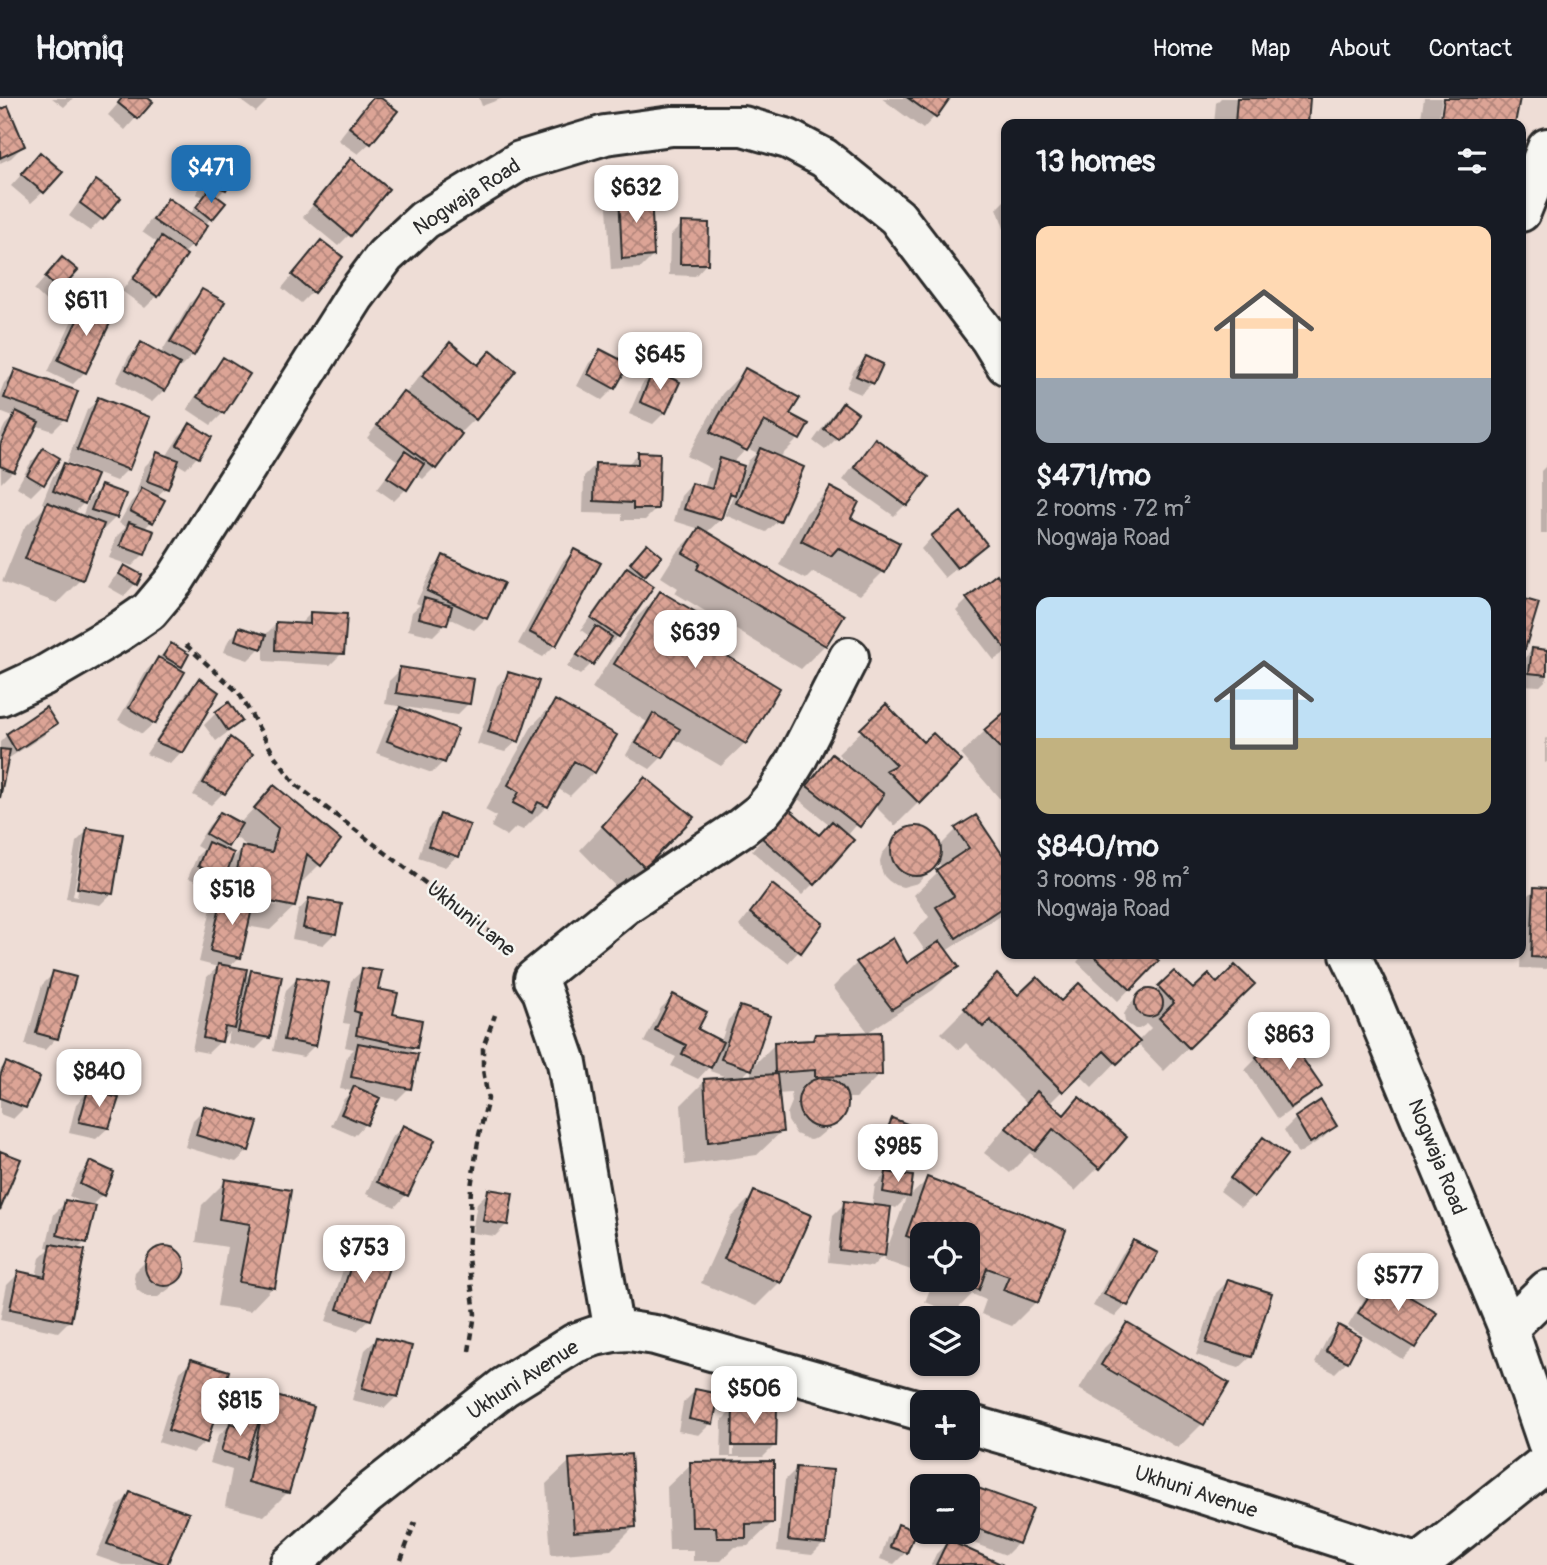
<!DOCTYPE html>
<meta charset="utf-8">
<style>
body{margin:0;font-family:Pangolin,sans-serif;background:#20242c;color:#f1f3f6;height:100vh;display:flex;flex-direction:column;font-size:26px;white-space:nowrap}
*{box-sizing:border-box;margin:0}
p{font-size:23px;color:#9ea1a6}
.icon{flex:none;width:38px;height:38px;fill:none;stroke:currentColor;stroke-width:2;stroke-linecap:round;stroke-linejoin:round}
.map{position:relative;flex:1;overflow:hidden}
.side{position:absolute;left:1001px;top:21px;width:525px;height:840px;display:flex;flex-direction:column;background:#171b24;border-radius:14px;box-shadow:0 2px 5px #0004}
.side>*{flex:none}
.buttons{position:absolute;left:910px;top:1124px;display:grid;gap:14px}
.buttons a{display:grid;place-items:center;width:70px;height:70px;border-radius:14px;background:#171b24;box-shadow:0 2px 5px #0004;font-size:35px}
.price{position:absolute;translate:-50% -60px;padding:0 16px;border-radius:14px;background:#fff;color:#222;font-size:23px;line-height:46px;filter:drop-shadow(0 2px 4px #0008)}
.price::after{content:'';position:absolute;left:50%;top:42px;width:21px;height:16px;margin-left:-10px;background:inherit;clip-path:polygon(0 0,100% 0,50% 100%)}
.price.selected{background:#1f6fb2;color:#fff}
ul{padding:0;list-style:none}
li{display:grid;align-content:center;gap:14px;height:371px;padding:0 35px}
li span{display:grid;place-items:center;height:217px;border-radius:14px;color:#555}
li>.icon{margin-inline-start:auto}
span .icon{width:126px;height:126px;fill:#fffc;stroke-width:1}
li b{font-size:30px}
h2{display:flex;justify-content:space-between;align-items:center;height:84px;padding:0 35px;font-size:30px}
header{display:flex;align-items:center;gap:42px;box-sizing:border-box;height:98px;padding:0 35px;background:#171b24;border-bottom:2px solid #363941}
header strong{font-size:33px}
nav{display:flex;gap:38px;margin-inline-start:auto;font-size:24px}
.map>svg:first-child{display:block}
.shadow{fill:#0003;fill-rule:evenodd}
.building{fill:url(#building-cross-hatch);stroke:#2b2b2b;stroke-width:2}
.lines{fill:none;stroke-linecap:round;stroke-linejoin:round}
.minor-casing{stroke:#2b2b2b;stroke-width:44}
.path{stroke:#2b2b2b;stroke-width:4.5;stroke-dasharray:7 5;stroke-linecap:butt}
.minor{stroke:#f6f6f2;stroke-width:38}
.labels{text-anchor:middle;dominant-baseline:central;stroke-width:5;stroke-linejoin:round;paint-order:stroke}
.street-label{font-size:21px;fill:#2b2b2b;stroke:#f6f6f2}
</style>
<header>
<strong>Homiq</strong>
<nav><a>Home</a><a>Map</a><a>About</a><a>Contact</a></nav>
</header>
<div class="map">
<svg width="1547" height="1467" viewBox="0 0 1547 1467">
<defs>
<pattern id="building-cross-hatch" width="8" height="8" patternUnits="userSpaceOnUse" patternTransform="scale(1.75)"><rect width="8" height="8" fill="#dca496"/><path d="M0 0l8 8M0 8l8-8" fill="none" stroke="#b3867b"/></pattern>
</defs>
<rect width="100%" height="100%" fill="#eeddd6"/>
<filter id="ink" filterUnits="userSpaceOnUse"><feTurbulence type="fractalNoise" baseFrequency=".0143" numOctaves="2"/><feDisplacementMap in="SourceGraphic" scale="14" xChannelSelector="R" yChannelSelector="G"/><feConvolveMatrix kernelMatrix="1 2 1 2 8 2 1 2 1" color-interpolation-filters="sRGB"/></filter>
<g filter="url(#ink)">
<!-- shadow -->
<path class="shadow" d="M52 0H73L64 9Z
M123 0H146L150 4 125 32 108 17Z
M237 0H270L256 14Z
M373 0H378L370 45 358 56 338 42 363 10Z
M479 0H503L482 8Z
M881 0H948L934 19 923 31Z
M1221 0H1308L1306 26H1214L1216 5Z
M1424 0H1442L1438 26H1420Z
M0 14 23 48 11 60 0 65Z
M29 68 43 94 31 105 11 88Z
M215 68 225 91 216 100 223 106 205 127 192 148 183 156 157 198 145 210 122 193 150 153 158 145 142 134 156 114 168 102 189 117 204 99 196 96 203 80Z
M340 74 349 137 338 148 303 119Z
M96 84 102 121 90 133 69 118 85 96Z
M619 97 653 158 641 170 611 172 607 109Z
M1006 101V136L997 110Z
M682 126 706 166 695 178 669 177 670 138Z
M310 156 312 194 301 205 282 190Z
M51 173 58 191 46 203 34 192Z
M202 193 193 257 181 269 178 267 164 292 152 304 116 284 129 258 141 247 160 257 190 205Z
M86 206 85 274 73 286 48 274 74 218Z
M450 246 476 268 491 254 513 273 474 321 459 336 435 369 423 381 416 376 406 391 394 403 377 391 398 363 367 340 392 307 403 295 405 296 426 270Z
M601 253 614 290 602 302 577 288 589 265Z
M866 260 872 285 861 296 846 290 854 272Z
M224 261 223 315 211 327 187 311 212 273Z
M745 272 798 341 779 360 778 423 766 434 725 417 734 395 725 405 720 422 706 435 825 547 801 571 675 495 678 490 661 479 676 455 700 431 674 423 681 398 692 386 704 390 709 374 712 371 687 358 722 296ZM747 350 757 355 748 363 741 381 738 380 732 366Z
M16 273 65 321 53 333 35 327 13 373 1 385 0 337 5 327 13 319 0 314V295L4 285Z
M654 274 665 314 653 326 629 316 642 286Z
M99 301 128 371 116 383 67 364 87 312Z
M843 306 837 340 825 352 813 343 831 318Z
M190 327 197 359 186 371 176 365 166 390 156 399 151 424 144 431V456L132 468 109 460 117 438 126 429 119 425 131 404 139 396 136 395 145 368 157 356 166 359 179 338Z
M875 342 905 407 894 418 843 382 864 354Z
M43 352 58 361 43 386 31 398 17 389 31 364Z
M639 355 657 410 645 422H622V416L583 415 584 378 596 366 627 367Z
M65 367 84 405 73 416 82 419 89 401 101 389 116 419 104 431 101 430 81 481 57 505 2 484 24 430 47 407 42 405 53 378Z
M1547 367V436H1541V373Z
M830 391 883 474 860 497 813 474 806 481 779 467 806 415Z
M932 439 973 457 945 480 921 451Z
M647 447 644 477 641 481 618 538 606 550 604 548 592 565 580 577 567 569 589 538 581 532 615 483Z
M574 453 555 547 543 559 518 546 562 465Z
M444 459 486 520 474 532 447 519 445 526 433 538 408 532 412 514 420 507 416 505 432 471Z
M125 469 140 477 135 486 124 498 108 489 113 481Z
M997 479 1006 491V554L994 562 956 513 968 501Z
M661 495 695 540 745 645 721 668 673 640 662 659 650 671 626 657 642 629 647 624 592 590 637 519Z
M311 515 342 555 330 567 264 563V539L260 550 248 562 224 554 228 543 240 531 264 538 276 526 299 527Z
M171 547 181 568 177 571 154 625 142 636 118 622 147 572Z
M1532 552 1547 554V581L1540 588 1521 587V564Z
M401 571 469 605 457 617 385 606 389 583Z
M508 576 517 643 505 654 477 646 497 588Z
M199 583 181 654 170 666 146 656 187 594Z
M555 604 594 674 570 698 557 690 547 708 523 732 516 729 507 738 491 729 496 718 485 712 532 628Z
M886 609 923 646 960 663 895 728 874 707 847 738 814 785 802 797 752 753 776 725 819 739 830 727 797 700 821 670 832 658 852 673 853 671 838 656Z
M400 611 443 664 432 675 376 655 389 623Z
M216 615 240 623 228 634 216 643 204 627Z
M1006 615V708L961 656 985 633Z
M55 626 43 638 6 662 0 692V644L7 637Z
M1547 639V664L1545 665V641Z
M230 642 223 695 211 707 193 697 219 653Z
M645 682 644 769 620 793 580 752Z
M274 689 339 743 319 767 298 788 294 809 270 832 246 828 240 859 229 869 244 881 251 874 268 939 256 951 227 945 230 934 208 955 192 952 207 879 218 869 199 864 217 784 211 789 188 780 197 758 203 752 196 748 209 727 221 716 239 726ZM233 737 252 752 243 750 228 765 223 752ZM224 793 278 804V808L223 796Z
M440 718 457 758 445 769 418 760 428 730Z
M976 720 1006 765V812L1001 817 946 853 956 869 933 892 868 934 833 889 857 865 892 843 907 867 926 854 913 835 929 819 914 797 942 770 937 762 930 772 918 785 903 789 895 787 889 783 884 778 881 771 880 763 882 756 899 736 906 731 913 729 928 733 934 738 939 749 957 731Z
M88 732 112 795 100 807 66 801 76 744ZM83 743H87L77 799 73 798Z
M773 788 799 853 788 865 739 828 761 800Z
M1535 791 1547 792V871L1520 870 1523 803Z
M309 801 335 835 323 847 292 841 298 813Z
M1084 856H1160L1150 857 1157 863 1118 903 1077 864Z
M363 872 391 918 415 949 408 956 409 990 397 1002 379 998 365 1026 354 1038 331 1028 343 1002 352 993 340 991 347 958 354 951 345 949 350 926 343 925 351 883Z
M54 875 56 940 45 952 25 947 42 887Z
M1174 876 1193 893 1217 887 1252 886 1164 973 1136 944 1092 989 1079 976 1049 1006 1063 1018 1079 1002 1099 1069 1075 1093 1030 1055 1010 1075 984 1055 1013 1019 1027 1006 966 945 959 952 941 935 997 879 1018 900 1061 905 1137 944 1151 930 1147 926 1139 931H1135L1125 924 1124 916 1129 908 1141 895 1154 894Z
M298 880 315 947 303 959 273 953 286 892Z
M673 899 696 932 721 944 728 922 740 910 751 970 775 946 809 944 815 938 880 976 856 1000H845L847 1004 846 1011 842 1019 817 1040 810 1042 796 1036 788 1023 787 1016 792 1004 791 995 777 996 781 1034 757 1057 685 1067 681 1007 705 983 732 981 710 973 713 965 698 981 671 968 676 959 644 944 661 910ZM751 970V979L741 980Z
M1287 940 1319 989 1308 1000 1278 1021 1245 972 1257 960Z
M6 966 25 1009 13 1021 0 1016V972Z
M88 994 108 1030 96 1041 69 1035 76 1006Z
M205 1010 248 1053 236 1064 185 1049 193 1022Z
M1296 1020 1335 1028 1323 1040 1298 1056 1284 1032Z
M893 1022 922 1034 911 1060 899 1072 870 1059 881 1033Z
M403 1029 433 1042 406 1097 395 1109 366 1096 391 1040Z
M1263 1041 1253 1098 1241 1109 1220 1093 1251 1053Z
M90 1065 102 1097 90 1109 85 1144 77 1152 70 1222 58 1234 0 1222 7 1187 19 1175 36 1179 40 1160 50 1150 46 1149 54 1116 66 1104 87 1107 69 1098 79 1077Z
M887 1075 911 1079 907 1101 928 1081 1036 1204 1012 1228 981 1216 986 1202 972 1196 954 1215 925 1204 934 1181H968V1136H922V1176L883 1162 906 1100 896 1110 890 1108 884 1155H885L872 1169 828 1164 833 1117 845 1105 872 1108 875 1087Z
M226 1083 289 1093 273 1189 250 1213 217 1208 227 1149 196 1144 202 1107Z
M489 1093 507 1126 495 1138 472 1135 477 1105Z
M755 1095 780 1184 756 1208 701 1185 731 1119Z
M1133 1144 1126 1207 1115 1219 1093 1208 1122 1156Z
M162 1150 175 1152 180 1156 184 1167 181 1179 169 1191 158 1199H147L137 1192 134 1180 135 1174 157 1152Z
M357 1154 388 1165 369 1222 357 1233 326 1223 345 1166Z
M1228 1183 1251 1259 1239 1270 1196 1257 1216 1195Z
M1380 1183 1414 1249 1402 1261 1348 1228 1368 1195Z
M1128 1226 1226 1285 1202 1326 1178 1350 1079 1291 1104 1250Z
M1338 1229 1347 1263 1335 1275 1315 1265 1327 1241Z
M377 1241 396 1299 385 1310 352 1302 365 1252Z
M191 1263 205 1344 193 1355 158 1344 180 1274Z
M695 1293 711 1325 699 1337 678 1333 683 1305Z
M266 1297 288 1394 264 1418 225 1408 232 1372 210 1365 218 1338 230 1327 240 1329 242 1321Z
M733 1311 775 1347 763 1359H721L722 1322ZM731 1320H734V1357H731Z
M570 1363 635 1428 611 1452 551 1457 546 1386Z
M691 1366 772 1425 748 1448 735 1449 721 1463H693V1452H669L667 1389Z
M797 1370 824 1445 812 1457 777 1453 785 1382Z
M976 1391 1018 1445 1006 1457 951 1437 953 1433H968V1399Z
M130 1396 187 1416 165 1467H122L96 1458 118 1408Z
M899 1428 906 1454 894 1466 880 1461 887 1440Z
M948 1444 998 1467H931L936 1456Z"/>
<!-- building -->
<path class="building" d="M122 0H148L153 4 138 21 118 5Z
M372 0H381L398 13 371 46 349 29Z
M908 0H950L936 20Z
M1237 0H1310L1308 26H1235Z
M1444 0H1520L1515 26H1440Z
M8 8 25 48 0 60V12Z
M40 54 63 74 44 95 21 76Z
M351 60 389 91 351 138 313 106Z
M214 66 235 74 226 92 206 84Z
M96 82 121 100 103 122 80 105Z
M209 92 226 105 212 122 196 109Z
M651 94 654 158 622 161 619 95Z
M168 100 208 127 193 149 153 122Z
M681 124 709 125 708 166H680Z
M161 139 187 157 158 199 133 181Z
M321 142 343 159 314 195 292 177Z
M62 159 78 172 59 193 45 179Z
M202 191 225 204 194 258 170 244Z
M86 204 114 217 86 275 58 262Z
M141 244 180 266 165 293 126 271Z
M450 244 478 267 491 252 516 273 476 322 422 278Z
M600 251 629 266 615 291 588 276Z
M866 258 883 266 874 286 856 278Z
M223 259 250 276 224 316 197 299Z
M745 270 800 300 790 316 809 326 800 342 764 323 747 353 710 334Z
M15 271 78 293 67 322 4 300Z
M653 272 680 284 666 315 640 304Z
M403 293 462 336 436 371 377 327Z
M98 299 150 319 129 372 77 352Z
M843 304 858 315 838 341 824 331Z
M16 313 39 324 14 374 0 368V347Z
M190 325 212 339 199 360 177 347Z
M875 340 929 379 907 408 854 369Z
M43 350 60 360 44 387 27 377Z
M760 350 804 369 780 424 736 405Z
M405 353 424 366 407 392 387 379Z
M157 354 179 362 168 391 147 383Z
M638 354 660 355 658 411H633V405L594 403 595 365 638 366Z
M720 360 744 368 735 397 730 395 721 422 684 411 692 385 712 391Z
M64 365 97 377 85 406 53 393Z
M101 387 126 396 117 420 91 412Z
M830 389 859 404 851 420 900 445 885 475 838 450 831 458 801 443Z
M142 390 165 402 153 425 130 413Z
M47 404 104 426 83 482 25 461Z
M961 414 987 446 957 470 931 438Z
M129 424 154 433 145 457 120 448Z
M699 429 845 517 826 548 697 471 700 465 683 455Z
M647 445 662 458 645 478 630 465Z
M574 451 601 465 556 548 529 534Z
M443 457 504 485 487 521 427 493Z
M124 467 142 477 137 487 119 476Z
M627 469 654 488 619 539 591 520Z
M997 476 1006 489V551L966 500Z
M660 493 709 522 698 540 780 590 746 646 614 566Z
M424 500 452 508 447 527 419 520Z
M1521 500 1539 505 1525 551 1521 550Z
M310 514 347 516 344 556 275 552 276 524 310 526Z
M596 528 612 539 593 567 577 557Z
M239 529 266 537 262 551 235 542Z
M171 545 189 556 182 569 163 558Z
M1532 550 1547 552V577L1529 575Z
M158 559 185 574 155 626 129 610Z
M400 569 474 581 470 606 396 595Z
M508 574 539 583 519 644 488 634Z
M199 580 219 594 183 655 156 644Z
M555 602 617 637 595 675 574 663 548 709 538 704 532 715 513 705 519 694 508 687Z
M229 604 242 623 228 633 215 614Z
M886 606 923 644 933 635 962 663 920 706 886 672 896 667 860 631Z
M46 609 57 626 16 653 6 636Z
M400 609 458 631 445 665 387 643Z
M1006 613V657L984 632Z
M653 615 680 631 663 660 636 645Z
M230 639 253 656 225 696 203 685Z
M0 651 10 652 0 700Z
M832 656 884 696 860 729 807 688Z
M645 679 694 719 645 770 602 728Z
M274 687 341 742 321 768 307 756 295 809 232 796 242 748 272 754 278 730 254 710Z
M788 710 819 737 832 723 854 742 815 787 762 740Z
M220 714 242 726 228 749 206 736Z
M440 716 470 727 459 759 428 748Z
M976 717 1006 762V807L956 840 936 809 954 798 936 772 969 750 955 730Z
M891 753a25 25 0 1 1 50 0a25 25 0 1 1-50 0Z
M87 730 123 736 113 796 77 790Z
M208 744 234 755 225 779 198 768Z
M772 786 823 825 801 855 750 815Z
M1534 789 1547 790V860L1531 859Z
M222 799 253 806 241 860 210 853Z
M309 800 342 806 336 836 303 830Z
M893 840 907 865 940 843 959 869 892 911 856 864Z
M1092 856H1152L1159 863 1131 892Z
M218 866 247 871 235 931 225 929 222 944 203 940Z
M1235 867 1255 886 1189 950 1159 920 1174 905 1158 888 1174 873 1193 891 1209 876 1217 885Z
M362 870 382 873 378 891 398 895 393 916 422 922 417 950 356 937 360 915 354 913Z
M251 872 282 878 270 940 238 934Z
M53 873 76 879 58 941 36 935Z
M997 876 1018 897 1037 879 1061 903 1079 885 1140 944 1117 966 1104 953 1063 994 990 922 983 929 964 910Z
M297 879 329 885 316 948 284 942Z
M1135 905a14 14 0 1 1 28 0a14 14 0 1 1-28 0Z
M673 896 707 914 698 931 723 944 711 970 682 956 686 947 655 932Z
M740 908 770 918 752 972 721 961Z
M881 934 882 977 815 979V972L775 975 774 944 813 942 815 936Z
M1287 938 1322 989 1290 1010 1256 959Z
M358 945 418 956 411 991 351 979Z
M6 964 40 979 26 1010 0 1000V978Z
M777 976 783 1034 708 1044 704 981Z
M798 1005a25 25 0 1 1 50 0a25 25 0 1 1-50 0Z
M354 988 380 1000 367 1027 341 1016Z
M88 992 119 1000 109 1030 79 1024Z
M1037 993 1064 1017 1079 999 1127 1039 1100 1071 1053 1031 1035 1053 1006 1030Z
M1321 1002 1337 1028 1310 1045 1295 1019Z
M204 1008 258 1024 249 1053 196 1037Z
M892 1020 925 1033 913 1061 881 1047Z
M403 1027 435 1042 408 1098 377 1084Z
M1263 1039 1287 1057 1254 1099 1230 1080Z
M0 1053 21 1061 0 1112Z
M90 1063 114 1074 104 1098 80 1086Z
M886 1074 913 1078 910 1099 883 1094Z
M927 1079 1066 1132 1038 1205 1003 1192 1009 1178 987 1170 979 1192 950 1181H968V1136H922V1144L906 1138Z
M225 1081 291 1092 275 1190 239 1184 250 1126 219 1121Z
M488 1091 513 1095 508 1127 483 1123Z
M754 1093 811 1117 781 1185 724 1161Z
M65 1102 96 1108 87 1145 57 1137Z
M844 1103 891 1109 885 1158 839 1152Z
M1133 1142 1158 1155 1128 1208 1104 1196Z
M51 1146 85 1152 71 1223 10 1211 18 1173 45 1179Z
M145 1168a20 20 0 1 1 40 0a20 20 0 1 1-40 0Z
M356 1152 391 1164 371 1222 337 1211Z
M1228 1181 1272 1195 1252 1259 1206 1245Z
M1380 1181 1437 1215 1415 1250 1358 1215Z
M1127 1224 1229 1285 1204 1327 1101 1267Z
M1338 1227 1361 1239 1348 1264 1326 1253Z
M377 1239 412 1248 398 1299 362 1290Z
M191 1261 229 1273 207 1345 168 1332Z
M695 1291 719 1296 713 1326 689 1321Z
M266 1295 314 1309 289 1395 248 1384Z
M733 1309H777L776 1348H732Z
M247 1319 259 1323 246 1361 221 1353 230 1325 244 1329Z
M631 1356 636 1429 574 1434 569 1361Z
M774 1363V1425L746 1426V1440H717L716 1429H692L690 1364Z
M796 1369 833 1372 826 1446 788 1442Z
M975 1389 1033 1410 1019 1446 968 1427V1409Z
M130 1394 189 1415 167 1467 107 1446Z
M898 1426 916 1433 907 1455 890 1449Z
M948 1442 1003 1467H936Z"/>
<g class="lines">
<!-- minor casing -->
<g class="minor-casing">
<path id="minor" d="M1521 114 1547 50
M0 598 43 578 117 535 149 513 175 482 355 198 385 158 424 122 520 63 605 37 672 28H743L788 41 824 60 897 119 990 241 1006 267
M1350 856 1366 889 1508 1230 1547 1344
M1508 1230 1547 1192
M614 1234 567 965 542 893 534 881 625 807 742 729 761 714 776 696 796 663 849 559
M968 1326 1128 1372 1423 1467
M1419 1466 1547 1364
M290 1467 367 1397 504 1289 575 1245 595 1238 614 1234 629 1233 655 1237 922 1313"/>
</g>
<!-- path -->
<path class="path" d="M186 547 239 595 274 657 296 687 502 843
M469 1253 475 1216 468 1160 471 1089 479 1037 488 1001 483 972V949L495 917
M401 1462 415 1424"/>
<!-- minor -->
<use href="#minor" class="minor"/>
</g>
</g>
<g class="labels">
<!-- street labels -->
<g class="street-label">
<text transform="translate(467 99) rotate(-33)">Nogwaja Road</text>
<text transform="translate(471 821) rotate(39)">Ukhuni Lane</text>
<text transform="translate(1437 1059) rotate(68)">Nogwaja Road</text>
<text transform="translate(523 1282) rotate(-33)">Ukhuni Avenue</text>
<text transform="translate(1196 1394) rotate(18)">Ukhuni Avenue</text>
</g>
</g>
</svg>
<div class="buttons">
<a><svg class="icon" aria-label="locate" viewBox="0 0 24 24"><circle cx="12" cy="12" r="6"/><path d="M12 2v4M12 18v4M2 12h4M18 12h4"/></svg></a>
<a><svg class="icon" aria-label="layers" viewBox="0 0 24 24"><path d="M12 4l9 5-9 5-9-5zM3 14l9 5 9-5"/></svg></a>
<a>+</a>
<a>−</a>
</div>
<b class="price selected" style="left:211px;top:107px">$471</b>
<b class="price" style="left:636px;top:127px">$632</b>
<b class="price" style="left:86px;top:240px">$611</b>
<b class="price" style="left:660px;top:294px">$645</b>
<b class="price" style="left:695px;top:572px">$639</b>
<b class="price" style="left:232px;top:829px">$518</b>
<b class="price" style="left:1289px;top:974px">$863</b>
<b class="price" style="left:99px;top:1011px">$840</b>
<b class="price" style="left:898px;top:1086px">$985</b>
<b class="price" style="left:364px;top:1187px">$753</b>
<b class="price" style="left:1398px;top:1215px">$577</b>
<b class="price" style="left:754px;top:1328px">$506</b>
<b class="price" style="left:240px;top:1340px">$815</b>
<section class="side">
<h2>13 homes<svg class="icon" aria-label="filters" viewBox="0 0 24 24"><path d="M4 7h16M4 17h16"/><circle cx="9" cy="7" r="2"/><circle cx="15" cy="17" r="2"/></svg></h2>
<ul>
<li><span style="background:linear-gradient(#ffd9b3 70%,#9aa5b1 0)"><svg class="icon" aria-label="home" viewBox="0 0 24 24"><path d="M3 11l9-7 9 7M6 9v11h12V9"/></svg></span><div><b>$471/mo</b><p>2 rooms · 72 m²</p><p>Nogwaja Road</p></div></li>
<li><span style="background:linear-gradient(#bfe0f5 65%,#c2b280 0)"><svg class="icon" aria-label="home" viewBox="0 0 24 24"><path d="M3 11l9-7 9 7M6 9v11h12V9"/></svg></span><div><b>$840/mo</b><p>3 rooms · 98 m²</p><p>Nogwaja Road</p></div></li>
</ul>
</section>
</div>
